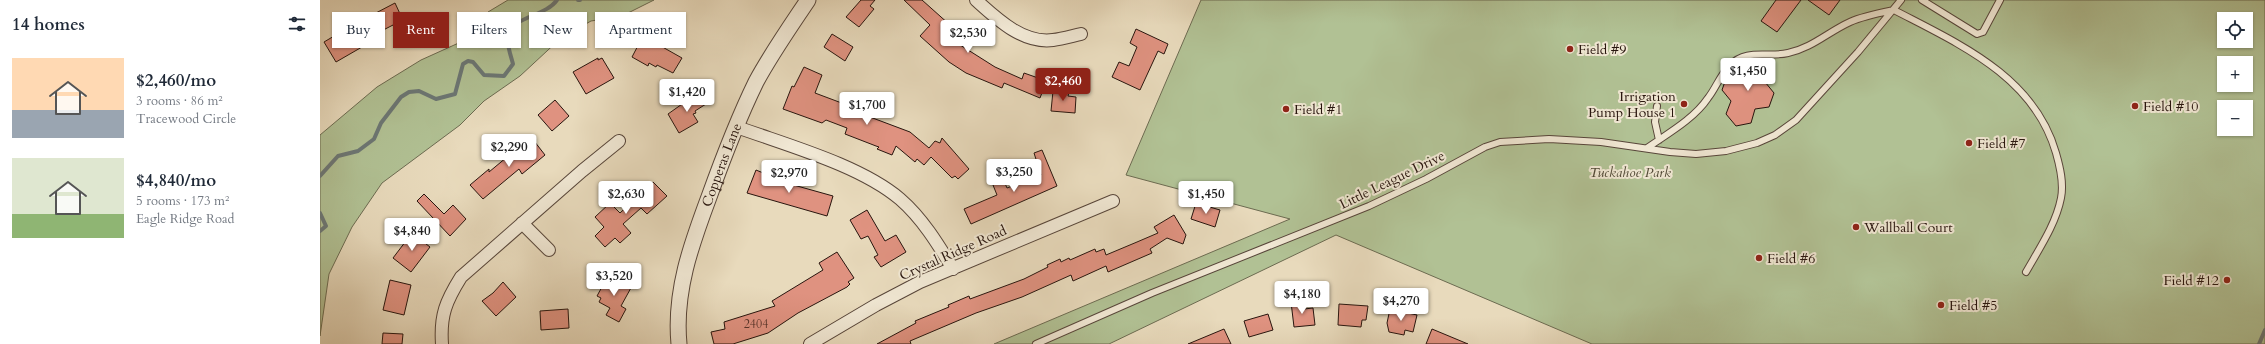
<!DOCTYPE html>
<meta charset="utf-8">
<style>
body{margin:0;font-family:Cardo,serif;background:#f2f2f3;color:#1f2937;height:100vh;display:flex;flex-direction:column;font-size:15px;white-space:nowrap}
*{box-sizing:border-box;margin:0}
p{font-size:13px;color:#747a83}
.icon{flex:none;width:22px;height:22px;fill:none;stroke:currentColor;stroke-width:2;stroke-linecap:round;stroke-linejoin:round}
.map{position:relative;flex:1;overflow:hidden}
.sheet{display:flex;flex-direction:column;background:#fff;width:320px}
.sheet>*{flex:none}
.top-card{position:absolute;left:12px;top:12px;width:380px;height:36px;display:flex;gap:8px}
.controls{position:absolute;left:1897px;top:12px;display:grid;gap:8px}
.controls a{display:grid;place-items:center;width:36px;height:36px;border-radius:0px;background:#fff;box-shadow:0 1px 3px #0004;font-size:20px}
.price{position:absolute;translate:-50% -34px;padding:0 9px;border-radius:4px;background:#fff;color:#222;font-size:13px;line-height:26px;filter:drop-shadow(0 1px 2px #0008)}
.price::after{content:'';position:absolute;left:50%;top:24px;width:12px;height:9px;margin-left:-6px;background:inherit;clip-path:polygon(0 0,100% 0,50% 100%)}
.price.selected{background:#8f2418;color:#fff}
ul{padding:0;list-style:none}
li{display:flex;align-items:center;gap:12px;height:100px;padding:0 12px}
li span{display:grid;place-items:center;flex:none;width:112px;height:80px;border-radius:0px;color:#555}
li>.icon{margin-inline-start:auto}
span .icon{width:48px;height:48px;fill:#fffc;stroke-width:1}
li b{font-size:17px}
h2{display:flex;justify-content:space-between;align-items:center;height:48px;padding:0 12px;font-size:17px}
.tag{padding:0 14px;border-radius:0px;background:#fff;box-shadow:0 1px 3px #0004;font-size:14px;line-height:36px}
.tag.selected{background:#8f2418;color:#fff}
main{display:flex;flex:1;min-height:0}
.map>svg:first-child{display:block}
.green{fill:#b1c194;stroke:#6c6b51;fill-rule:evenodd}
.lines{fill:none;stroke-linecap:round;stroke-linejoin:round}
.stream{stroke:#6c7775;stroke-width:4}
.building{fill:#df9280;stroke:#28150e}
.service-casing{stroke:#58463a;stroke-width:8}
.minor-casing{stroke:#58463a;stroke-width:14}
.tertiary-casing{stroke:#58463a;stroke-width:17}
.service{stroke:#f0e7d3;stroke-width:6}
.minor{stroke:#f0e7d3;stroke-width:12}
.tertiary{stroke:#f0e7d3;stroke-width:15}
.poi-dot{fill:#8f2418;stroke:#f0e7d3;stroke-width:1.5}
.labels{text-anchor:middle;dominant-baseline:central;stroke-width:4;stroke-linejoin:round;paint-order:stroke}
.number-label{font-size:12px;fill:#56342a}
.poi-label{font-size:14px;fill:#28150e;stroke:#f0e7d3;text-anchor:start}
.street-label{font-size:14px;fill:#28150e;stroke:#f0e7d3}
.park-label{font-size:14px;font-style:italic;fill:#514936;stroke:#f0e7d3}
</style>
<main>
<section class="sheet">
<h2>14 homes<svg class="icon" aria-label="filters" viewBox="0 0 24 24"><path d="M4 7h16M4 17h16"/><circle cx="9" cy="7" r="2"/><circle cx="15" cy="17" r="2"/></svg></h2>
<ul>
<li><span style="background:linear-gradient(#ffd9b3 65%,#9aa5b1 0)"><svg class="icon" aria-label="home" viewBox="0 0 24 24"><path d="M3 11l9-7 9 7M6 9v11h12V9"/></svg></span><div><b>$2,460/mo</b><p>3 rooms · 86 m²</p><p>Tracewood Circle</p></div></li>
<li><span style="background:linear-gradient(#dfe7d0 70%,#8fb573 0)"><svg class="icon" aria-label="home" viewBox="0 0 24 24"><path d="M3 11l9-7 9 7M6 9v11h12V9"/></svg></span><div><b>$4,840/mo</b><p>5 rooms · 173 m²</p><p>Eagle Ridge Road</p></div></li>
</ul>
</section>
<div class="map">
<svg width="1945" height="344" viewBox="0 0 1945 344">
<rect width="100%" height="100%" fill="#e8dabc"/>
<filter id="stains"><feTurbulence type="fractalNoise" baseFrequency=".005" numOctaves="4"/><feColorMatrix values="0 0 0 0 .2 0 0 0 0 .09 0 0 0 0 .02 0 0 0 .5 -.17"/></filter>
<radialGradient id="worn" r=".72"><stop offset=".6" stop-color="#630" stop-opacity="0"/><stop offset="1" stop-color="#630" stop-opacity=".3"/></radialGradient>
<!-- green -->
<path class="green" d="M188 0H334L302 16 271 21 241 38 200 76 164 101 140 125 62 183 32 227 9 274 0 336V135L57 87 101 60 163 32 168 12Z
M881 0H1945V344H1272L1016 235 789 344H674L970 219 806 175ZM1904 19H1926V41H1904ZM1904 63H1926V85H1904ZM1904 107H1926V129H1904Z"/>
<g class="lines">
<!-- stream -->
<path class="stream" d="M258 0H260
M0 176 18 156 38 151 54 139 61 123 81 97 89 92 99 91 116 99 135 94 143 64 148 61 153 62 164 75 184 76 193 64C191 56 186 43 188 36 192 16 225 17 237 0
M0 213 6 226 0 231
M1939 344 1945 330"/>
</g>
<!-- building -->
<path class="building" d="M541 0H555L550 6 554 9 539 27 526 17Z
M584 0H602L630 25 624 31 628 34 626 36 675 67 702 79 704 73 721 79 718 87 723 90 720 98 684 83 682 88 646 73 629 62 600 36 610 25Z
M1456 0H1481L1457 32 1441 21Z
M1488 0H1520L1509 15Z
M75 3 87 29 77 34 73 25 40 42 42 47 16 62 4 42 31 26 34 32 55 21 52 15Z
M816 29 848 44 844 54 838 51 820 90 792 77 799 62 809 66 817 47 810 43Z
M512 34 533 47 525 61 504 47Z
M323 36 362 58 353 73 337 65 336 67 329 63 328 66 312 57Z
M278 58V60L282 58 294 78 266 94 253 72Z
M1441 59 1449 69 1445 82 1454 93 1449 107 1435 109 1431 123 1416 126 1406 114 1411 101 1402 90 1407 76 1421 74 1425 61Z
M484 67 502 75 495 93 527 105 526 108 590 132 609 148 615 141 620 143 622 138 649 169 638 179 635 176 632 178 611 157 604 165 597 159 595 162 576 146 572 155 557 149 559 147 556 146 525 134 527 128 506 120 502 123 463 109 472 86 474 87Z
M733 91 749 92 748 96 756 97 755 113 731 111Z
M379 92 386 104 375 111 376 113 373 114 378 122 359 133 348 114Z
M235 100 249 116 232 131 218 115Z
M211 137 225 155 202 174 199 169 163 199 150 185 169 169V172Z
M722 150 737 186 651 224 644 209 677 195 673 185 684 181 687 188 721 175 714 153Z
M436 170 470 184 513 196 507 216 427 193Z
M333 182 347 196 327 214 321 208 303 224 311 233 300 243 295 238 285 247 275 236 284 227 275 217 290 203 300 213Z
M104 194 124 214 133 205 146 219 130 236 97 201Z
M876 203 900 210 895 227 871 219Z
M547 210 565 241 576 235 586 252 561 267 554 257 558 255 548 236 541 239 530 220Z
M854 215 866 235 863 244 847 238 830 249 832 253 788 272 786 266 753 281 751 275 702 297 656 313 590 341 591 344H557L596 323 595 321 629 307 628 305 649 296 650 299 704 279 728 267 727 265 740 259 741 262 749 258 750 260 775 249 776 252 784 249 786 255 817 242 838 233 834 227Z
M92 233 110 247 91 272 73 258Z
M517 252 534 278 528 282 530 284 527 287 478 313 448 333 413 344H394L391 332 405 329 404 322 455 306 452 301 503 270 499 263Z
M289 274 312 286 301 306 306 309 299 322 286 315 290 308 279 302 281 298 277 296Z
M70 280 91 285 84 315 63 310Z
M183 282 196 297 176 316 162 301 173 293Z
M983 300 984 309 993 308 995 325 974 327 971 302Z
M1019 304 1048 306 1046 320H1042L1041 327 1018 325Z
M248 309 249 328 221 330 220 311Z
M1070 309 1097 315 1093 332 1085 330 1084 335 1069 332 1067 323Z
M948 314 953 330 929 337 924 321Z
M904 329 911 344H868Z
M1112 329 1148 344H1106Z
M63 333 83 334 82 344H62Z"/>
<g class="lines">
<!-- service casing -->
<g class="service-casing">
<path id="service" d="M1602 0 1657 34 1663 32 1680 0
M1337 106 1335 122 1339 140
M1327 148C1347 134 1374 119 1388 98 1396 88 1400 75 1410 65 1427 48 1447 58 1468 53 1492 48 1508 32 1530 22 1543 16 1559 13 1574 10 1639 44 1714 76 1736 153 1740 167 1744 183 1741 198 1736 224 1719 249 1706 272
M716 344 832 293 1049 206 1106 179 1165 147 1180 142 1229 139 1281 142 1350 152 1376 154 1406 151 1437 143 1455 135 1476 120 1538 52 1581 0"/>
</g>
<!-- minor casing -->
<g class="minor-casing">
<path id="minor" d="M656 0C677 19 703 44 733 40 742 39 752 36 761 34
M417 127C466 145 540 165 580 199 602 218 618 244 633 269
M202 223 229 250
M122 344C120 315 126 301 141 277L262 171 299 141
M490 344 556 305 600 282 793 201"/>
</g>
<!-- tertiary casing -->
<g class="tertiary-casing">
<g id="tertiary">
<path id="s1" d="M359 344C354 292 371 245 389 197 403 158 418 119 436 82 451 54 470 27 488 0"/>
</g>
</g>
<!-- service -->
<use href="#service" class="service"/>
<!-- minor -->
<use href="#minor" class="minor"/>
<!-- tertiary -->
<use href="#tertiary" class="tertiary"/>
</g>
<!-- markers -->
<g class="poi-dot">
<circle cx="1250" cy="49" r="4"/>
<circle cx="1364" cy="104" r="4"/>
<circle cx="1815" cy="106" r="4"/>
<circle cx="966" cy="109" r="4"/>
<circle cx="1649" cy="143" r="4"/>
<circle cx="1536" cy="227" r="4"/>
<circle cx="1439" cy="258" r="4"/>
<circle cx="1907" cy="280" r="4"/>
<circle cx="1621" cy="305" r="4"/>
</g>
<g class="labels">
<!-- number labels -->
<g class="number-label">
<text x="436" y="324">2404</text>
</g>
<!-- poi labels -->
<g class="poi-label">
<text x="1258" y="49">Field #9</text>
<text x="1356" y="96" text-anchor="end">Irrigation<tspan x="1356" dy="16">Pump House 1</tspan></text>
<text x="1823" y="106">Field #10</text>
<text x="974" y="109">Field #1</text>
<text x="1657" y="143">Field #7</text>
<text x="1544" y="227">Wallball Court</text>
<text x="1447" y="258">Field #6</text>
<text x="1899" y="280" text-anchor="end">Field #12</text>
<text x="1629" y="305">Field #5</text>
</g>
<!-- street labels -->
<g class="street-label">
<text stroke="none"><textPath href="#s1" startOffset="186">Copperas Lane</textPath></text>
<text transform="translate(1072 180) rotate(-26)">Little League Drive</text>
<text transform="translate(633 253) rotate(-24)">Crystal Ridge Road</text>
</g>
<!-- park labels -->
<g class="park-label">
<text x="1310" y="172">Tuckahoe Park</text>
</g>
</g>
<rect width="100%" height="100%" filter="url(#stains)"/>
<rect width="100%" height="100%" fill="url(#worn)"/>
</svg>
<div class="controls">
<a><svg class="icon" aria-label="locate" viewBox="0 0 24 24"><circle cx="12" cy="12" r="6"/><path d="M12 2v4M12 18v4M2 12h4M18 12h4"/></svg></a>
<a>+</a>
<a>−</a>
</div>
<b class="price" style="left:648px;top:54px">$2,530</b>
<b class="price" style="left:1428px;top:92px">$1,450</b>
<b class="price selected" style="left:743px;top:102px">$2,460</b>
<b class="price" style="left:367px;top:113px">$1,420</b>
<b class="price" style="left:547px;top:126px">$1,700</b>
<b class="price" style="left:189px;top:168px">$2,290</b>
<b class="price" style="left:694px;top:193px">$3,250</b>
<b class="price" style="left:469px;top:194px">$2,970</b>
<b class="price" style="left:306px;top:215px">$2,630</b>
<b class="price" style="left:886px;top:215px">$1,450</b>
<b class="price" style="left:92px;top:252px">$4,840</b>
<b class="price" style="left:294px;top:297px">$3,520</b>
<b class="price" style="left:982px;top:315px">$4,180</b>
<b class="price" style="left:1081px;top:322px">$4,270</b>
<div class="top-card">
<a class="tag">Buy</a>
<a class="tag selected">Rent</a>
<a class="tag">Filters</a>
<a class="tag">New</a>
<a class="tag">Apartment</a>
</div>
</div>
</main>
